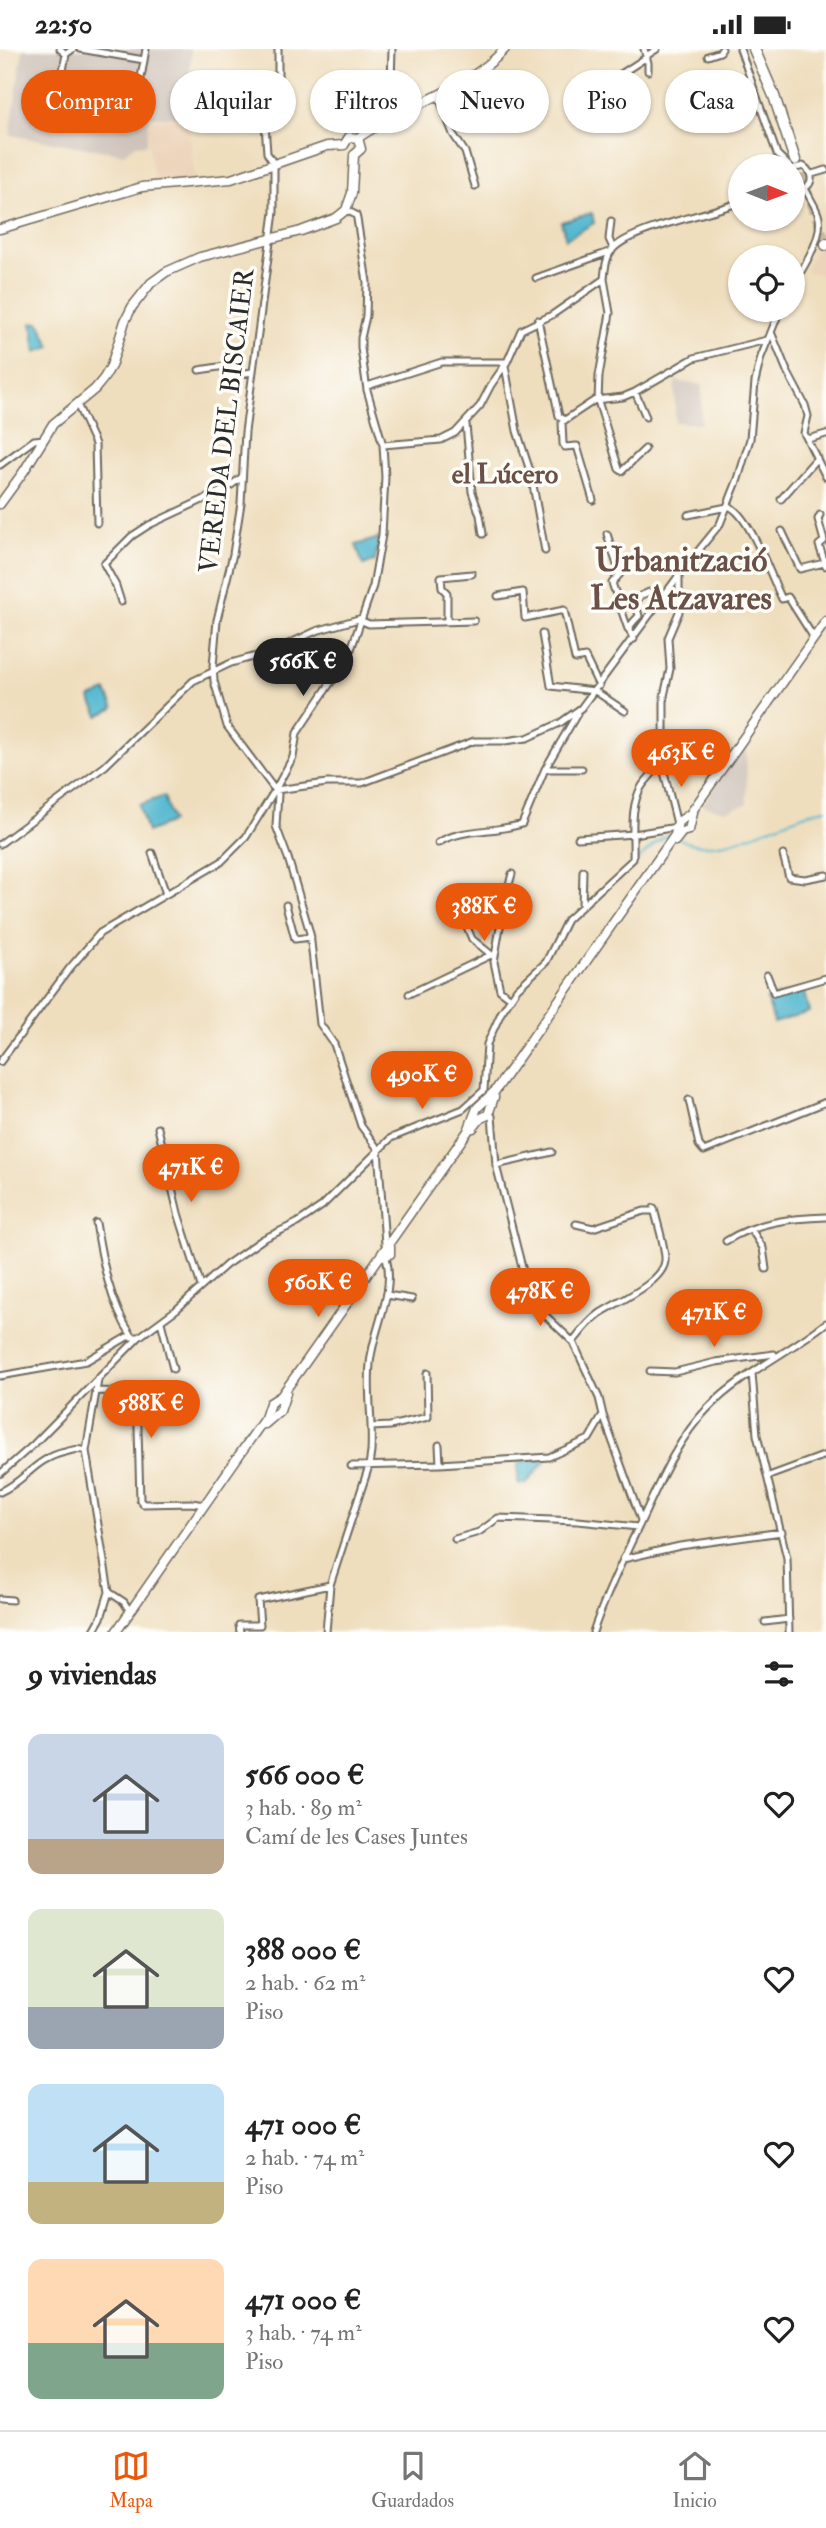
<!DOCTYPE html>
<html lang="es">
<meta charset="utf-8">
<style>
body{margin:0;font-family:"IM FELL Double Pica",serif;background:#f2f2f2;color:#222;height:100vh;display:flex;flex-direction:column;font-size:26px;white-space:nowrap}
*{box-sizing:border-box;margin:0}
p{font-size:23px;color:#767676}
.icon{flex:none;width:38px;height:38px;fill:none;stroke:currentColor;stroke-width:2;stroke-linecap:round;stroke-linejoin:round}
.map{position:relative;height:1583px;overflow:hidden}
.panel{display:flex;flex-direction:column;background:#fff;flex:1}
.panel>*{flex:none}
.top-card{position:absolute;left:21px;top:21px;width:784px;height:63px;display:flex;gap:14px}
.needle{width:46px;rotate:91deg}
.buttons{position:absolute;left:728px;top:105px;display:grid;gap:14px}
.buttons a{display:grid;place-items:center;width:77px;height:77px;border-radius:50%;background:#fff;box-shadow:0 2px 5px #0004;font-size:35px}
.price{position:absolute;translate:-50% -60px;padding:0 16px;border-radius:24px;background:#ea580c;color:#fff;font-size:23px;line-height:46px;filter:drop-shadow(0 2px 4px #0008)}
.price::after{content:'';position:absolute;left:50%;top:42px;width:21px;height:16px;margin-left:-10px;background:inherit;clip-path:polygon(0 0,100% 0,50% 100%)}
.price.active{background:#222;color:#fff}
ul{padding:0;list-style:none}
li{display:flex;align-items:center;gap:21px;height:175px;padding:0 28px}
li span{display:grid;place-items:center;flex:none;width:196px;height:140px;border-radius:14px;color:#555}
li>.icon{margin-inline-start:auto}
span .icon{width:84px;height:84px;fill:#fffc;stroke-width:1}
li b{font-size:30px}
h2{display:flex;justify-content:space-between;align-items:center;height:84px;padding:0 28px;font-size:30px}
.chip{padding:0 24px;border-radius:32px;background:#fff;box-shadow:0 2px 5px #0004;font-size:24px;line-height:63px}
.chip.active{background:#ea580c;color:#fff}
.status{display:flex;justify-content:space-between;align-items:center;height:49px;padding:0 35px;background:#fff;direction:ltr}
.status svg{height:19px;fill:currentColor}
.dock{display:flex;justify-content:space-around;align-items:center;height:98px;border-top:2px solid #e0e0e0;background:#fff;font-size:19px;color:#767676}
.dock a{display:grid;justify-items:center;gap:4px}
.dock .active{color:#ea580c}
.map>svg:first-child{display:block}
.built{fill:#ecd3b9}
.industrial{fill:#cec2b9}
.water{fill:#50b6ce;stroke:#3e707c;stroke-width:2}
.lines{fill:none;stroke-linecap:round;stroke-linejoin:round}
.stream{stroke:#50b6ce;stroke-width:2}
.highway-tunnel{stroke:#c8baa1;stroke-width:10;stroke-dasharray:10 5;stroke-linecap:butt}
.minor-casing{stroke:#706a5e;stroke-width:9}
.major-casing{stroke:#706a5e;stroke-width:11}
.highway-casing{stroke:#706a5e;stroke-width:13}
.minor{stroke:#fff;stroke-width:5}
.major{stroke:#fff;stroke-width:8}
.highway{stroke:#fff;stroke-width:10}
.labels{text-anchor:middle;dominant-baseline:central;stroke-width:7;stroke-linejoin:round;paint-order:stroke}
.street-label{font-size:26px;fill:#2b2b2b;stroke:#fdfcf7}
.neighbourhood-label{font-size:28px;font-weight:bold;fill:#6a5046;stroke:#fdfcf7}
.district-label{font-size:33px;font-weight:bold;fill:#6a5046;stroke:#fdfcf7}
</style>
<div class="status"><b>22:50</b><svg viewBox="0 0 49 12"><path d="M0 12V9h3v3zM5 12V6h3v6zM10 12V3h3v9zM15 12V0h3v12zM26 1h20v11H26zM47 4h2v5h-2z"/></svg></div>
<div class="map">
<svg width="826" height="1583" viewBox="0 0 826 1583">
<rect width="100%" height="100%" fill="#fdfcf7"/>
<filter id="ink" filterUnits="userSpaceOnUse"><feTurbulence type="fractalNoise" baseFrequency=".0143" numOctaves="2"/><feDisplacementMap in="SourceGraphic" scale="14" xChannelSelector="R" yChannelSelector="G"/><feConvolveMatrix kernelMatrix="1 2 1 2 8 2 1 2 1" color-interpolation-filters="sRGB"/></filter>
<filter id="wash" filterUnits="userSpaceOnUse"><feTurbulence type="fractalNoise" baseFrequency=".00686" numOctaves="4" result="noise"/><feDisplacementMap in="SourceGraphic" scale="28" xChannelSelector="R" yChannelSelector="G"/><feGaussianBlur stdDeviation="1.57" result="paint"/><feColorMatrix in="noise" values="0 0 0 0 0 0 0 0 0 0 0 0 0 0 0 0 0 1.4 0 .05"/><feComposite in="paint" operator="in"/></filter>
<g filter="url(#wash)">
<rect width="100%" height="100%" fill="#efdebe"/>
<!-- built -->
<path class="built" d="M149 70H188L195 131 154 133 149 97Z
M820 192 826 208V227L805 222Z"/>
<!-- industrial -->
<path class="industrial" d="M23 0H191L190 31H184L188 68H149L147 95 136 96 124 105 10 86Z
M675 332 702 336 701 375 675 373Z
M746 695 747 755 725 762 702 756Z"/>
<!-- water -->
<path class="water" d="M592 164 594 174 566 190 561 173Z
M39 273 51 298 36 303 32 274Z
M379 489 375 512 363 516 356 496Z
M106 642 114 659 99 667 90 649Z
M164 747 172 773 147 783 139 756Z
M803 940 809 963 774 974 767 950Z
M544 1410 545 1412 526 1435H518V1412Z"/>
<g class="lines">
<!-- stream -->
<path class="stream" d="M680 790C722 813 783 766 826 760
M632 815C646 806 656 790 671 785"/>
</g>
</g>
<g filter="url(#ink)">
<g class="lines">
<!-- highway-tunnel -->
<path class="highway-tunnel" d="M796 111 826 195"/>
<!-- minor casing -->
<g class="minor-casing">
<path id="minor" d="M60 0 66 5 73 0
M80 0 144 11
M278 0V40L265 75 267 104 274 115V163L245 383 241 454 233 505 217 571 213 617 214 632 227 677 278 745 276 777 288 809 310 884 320 975 334 995 361 1077 378 1100
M644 0 648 14V22
M740 0 777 105 789 117
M66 5 56 60 60 66 128 77 133 75 146 0
M646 7 657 0
M708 7 720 3 722 0
M596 41 647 8
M438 46 453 85 465 103 475 137
M390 68 392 0
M793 120 803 117C819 127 809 146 793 136
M812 125 826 121
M611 172 609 190 613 199
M774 206 778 208
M536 229 612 202
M604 230 610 264 599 327 598 352 619 420 622 422 645 400
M793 236C803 219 823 189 819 169 817 158 809 149 805 139
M538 271 559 367 565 371
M771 283 787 322 805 356 808 367 804 384 826 428
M505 317 517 382 531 425 545 502
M199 321 225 317 227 327 252 323
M367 337 442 313H507
M635 343 646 368
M77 355 95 395 97 474
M466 375 472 443 480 466 483 485
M808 390 826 385
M383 396 441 391 455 384 480 357 491 336 507 313 521 281 552 266 604 230C605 220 606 207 613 200 632 179 711 165 740 153
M0 416 34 391 44 390
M781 450 817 409
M593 451 577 397 565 398 563 395 562 373 595 351 623 348 635 343 694 309 767 291
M728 457C749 464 771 528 781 548L782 550 788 548 814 589
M688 466 727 458
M820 466 818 470 824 492 819 496 826 517
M782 482 800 520 824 514
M607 485 620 525 612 534 628 580
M498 547 523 543 525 569 564 561 575 610 585 608 599 637
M121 553 116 537 104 515 132 487 149 476 226 440 242 428
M447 571V544L442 539 441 528 472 525
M362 572 369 575 474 572
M542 585 551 637 595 642 625 662
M634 590C626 579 630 576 639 567L636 555 640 547 649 543
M662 715 677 775
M545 720H582
M276 741 327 734H362L474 692H505L527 689 560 674 581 659 685 518 720 475 738 430 750 390 755 333 761 308 780 261
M578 789 634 785 677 778
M438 794C460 779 495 784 522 775L545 720 577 665
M0 795 105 717 193 632 231 614 271 603 316 582 362 569
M152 804 166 845
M783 806 789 828 805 830 826 826
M286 856 295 890 311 888
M582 857 583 822
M467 878 472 890 493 907
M767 926 774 944 826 929
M409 945 491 906
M511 949 500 941 494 913 505 849 512 825
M0 1013 69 920 100 884 221 813 246 788 275 741 293 708 297 684 349 606 373 537 382 486 385 428 383 396 367 341 361 299V289L366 267 367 233 357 170 356 166 346 161
M689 1051 699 1096 704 1102 826 1053
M489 1064 492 1067 496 1116 525 1230 535 1251 545 1266 573 1293 599 1349 603 1366 641 1471
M158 1079 178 1164 201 1237
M378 1100 385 1195
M496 1116 552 1103
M96 1174C102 1211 110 1255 132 1287
M576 1175 593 1179 644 1162H655
M751 1180 763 1199 766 1220
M726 1192C756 1173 791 1169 826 1168
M387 1246 412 1250
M502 1253 533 1247
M161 1273 173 1320
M573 1293C581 1283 588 1273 599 1265 615 1254 663 1234 665 1212 666 1199 657 1174 654 1159
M650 1322 675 1323 716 1313 774 1305
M752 1324 757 1386 787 1509 789 1583
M0 1327 86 1312 127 1288H139
M98 1331 86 1402 109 1543 124 1553 129 1561
M95 1342 135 1343 137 1345 140 1451 143 1455 192 1454 204 1456
M372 1378 390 1377 428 1368 427 1324
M439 1396 440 1415
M351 1417 440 1415 549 1408 589 1390 603 1366
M0 1425 34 1395 139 1288 177 1260 226 1216 263 1190 297 1174 322 1157 391 1089 463 1060 484 1041 487 995 501 964 517 940 546 913 567 871 633 810C634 786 629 758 642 737 650 726 660 719 664 705V647L670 620 668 589 679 563V527
M769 1427 826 1406
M0 1443C26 1432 34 1410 65 1403 73 1401 78 1399 86 1402
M455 1490 479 1483 498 1469 578 1472 638 1478
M623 1510 680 1497 782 1483
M0 1550 12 1551
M765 1573 789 1570
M93 1583 101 1569 109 1543
M240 1583 239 1576H260L258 1551 330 1536
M326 1583 330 1536 369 1417 371 1403C373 1374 367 1344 370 1315 373 1279 396 1244 386 1208
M593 1583C605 1547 622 1513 638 1479 657 1439 676 1391 708 1359 743 1324 788 1304 826 1274"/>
</g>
<!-- major casing -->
<g class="major-casing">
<path id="major" d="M358 89C405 56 465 43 505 0
M344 96 349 88 358 89
M354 106 361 100 358 89
M0 180 142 138 231 130 327 97 344 96
M0 455 24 422 53 375 95 340 104 329 111 317 125 272 132 258 151 234 166 223 200 208 301 182 336 169 346 161 352 144 354 106
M675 792 682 783 689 781 693 764
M473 1079 481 1069 488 1066 494 1048
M382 1207 390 1205V1197
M265 1375 280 1362 286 1344
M116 1583 265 1369 270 1354 281 1347 305 1314 468 1082 477 1059 495 1042 675 786 678 773 690 765 826 572"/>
</g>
<!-- highway casing -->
<g class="highway-casing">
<path id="highway" d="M754 0 774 47 795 111
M826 195V196"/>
</g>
<!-- minor -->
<use href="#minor" class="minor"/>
<!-- major -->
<use href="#major" class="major"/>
<!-- highway -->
<use href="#highway" class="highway"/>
</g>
</g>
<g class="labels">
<!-- street labels -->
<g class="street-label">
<text transform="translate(227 372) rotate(-83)">VEREDA DEL BISCAIER</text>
</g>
<!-- neighbourhood labels -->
<g class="neighbourhood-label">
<text x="505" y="425">el Lúcero</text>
</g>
<!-- district labels -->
<g class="district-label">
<text x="681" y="511">Urbanització<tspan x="681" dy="38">Les Atzavares</tspan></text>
</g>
</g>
</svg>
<div class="buttons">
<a><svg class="needle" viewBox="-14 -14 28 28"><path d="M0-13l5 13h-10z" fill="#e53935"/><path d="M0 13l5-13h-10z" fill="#767676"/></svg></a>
<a><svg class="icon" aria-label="locate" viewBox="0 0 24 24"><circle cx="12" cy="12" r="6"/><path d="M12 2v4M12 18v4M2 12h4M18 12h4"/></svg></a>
</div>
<b class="price active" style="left:303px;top:649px">566K €</b>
<b class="price" style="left:681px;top:740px">463K €</b>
<b class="price" style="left:484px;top:894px">388K €</b>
<b class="price" style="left:422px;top:1062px">490K €</b>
<b class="price" style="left:191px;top:1155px">471K €</b>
<b class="price" style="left:318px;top:1270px">560K €</b>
<b class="price" style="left:540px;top:1279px">478K €</b>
<b class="price" style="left:714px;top:1300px">471K €</b>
<b class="price" style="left:151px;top:1391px">588K €</b>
<div class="top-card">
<a class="chip active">Comprar</a>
<a class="chip">Alquilar</a>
<a class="chip">Filtros</a>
<a class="chip">Nuevo</a>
<a class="chip">Piso</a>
<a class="chip">Casa</a>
</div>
</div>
<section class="panel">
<h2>9 viviendas<svg class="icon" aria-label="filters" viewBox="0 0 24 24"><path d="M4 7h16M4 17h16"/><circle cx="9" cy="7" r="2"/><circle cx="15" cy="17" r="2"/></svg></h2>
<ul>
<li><span style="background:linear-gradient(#c9d6e8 75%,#b9a48a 0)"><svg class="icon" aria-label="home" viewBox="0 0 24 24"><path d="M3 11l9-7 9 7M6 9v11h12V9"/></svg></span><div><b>566 000 €</b><p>3 hab. · 89 m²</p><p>Camí de les Cases Juntes</p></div><svg class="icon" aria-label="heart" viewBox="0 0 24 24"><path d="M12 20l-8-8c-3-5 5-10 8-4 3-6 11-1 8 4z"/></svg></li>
<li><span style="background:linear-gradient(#dfe7d0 70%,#9aa5b1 0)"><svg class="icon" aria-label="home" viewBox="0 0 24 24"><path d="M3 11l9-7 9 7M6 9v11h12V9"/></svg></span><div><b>388 000 €</b><p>2 hab. · 62 m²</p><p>Piso</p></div><svg class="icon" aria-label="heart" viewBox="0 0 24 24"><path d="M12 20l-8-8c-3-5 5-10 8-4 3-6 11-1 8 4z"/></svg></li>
<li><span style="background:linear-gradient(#bfe0f5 70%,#c2b280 0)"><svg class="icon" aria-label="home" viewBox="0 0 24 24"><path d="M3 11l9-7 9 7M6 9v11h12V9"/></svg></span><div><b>471 000 €</b><p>2 hab. · 74 m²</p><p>Piso</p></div><svg class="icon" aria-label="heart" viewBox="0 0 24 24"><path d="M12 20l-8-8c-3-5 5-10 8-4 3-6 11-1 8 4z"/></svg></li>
<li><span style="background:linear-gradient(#ffd9b3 60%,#7fa58c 0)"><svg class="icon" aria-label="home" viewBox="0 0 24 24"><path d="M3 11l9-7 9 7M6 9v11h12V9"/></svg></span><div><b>471 000 €</b><p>3 hab. · 74 m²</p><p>Piso</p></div><svg class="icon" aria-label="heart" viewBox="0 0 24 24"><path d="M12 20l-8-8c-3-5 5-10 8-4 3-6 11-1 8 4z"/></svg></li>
</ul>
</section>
<nav class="dock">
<a class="active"><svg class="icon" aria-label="map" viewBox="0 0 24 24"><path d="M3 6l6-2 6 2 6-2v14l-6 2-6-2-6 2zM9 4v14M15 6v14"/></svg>Mapa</a>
<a><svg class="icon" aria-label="saved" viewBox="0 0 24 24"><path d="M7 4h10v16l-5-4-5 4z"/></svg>Guardados</a>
<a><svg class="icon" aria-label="home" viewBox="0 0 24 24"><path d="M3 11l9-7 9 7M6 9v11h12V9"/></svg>Inicio</a>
</nav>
